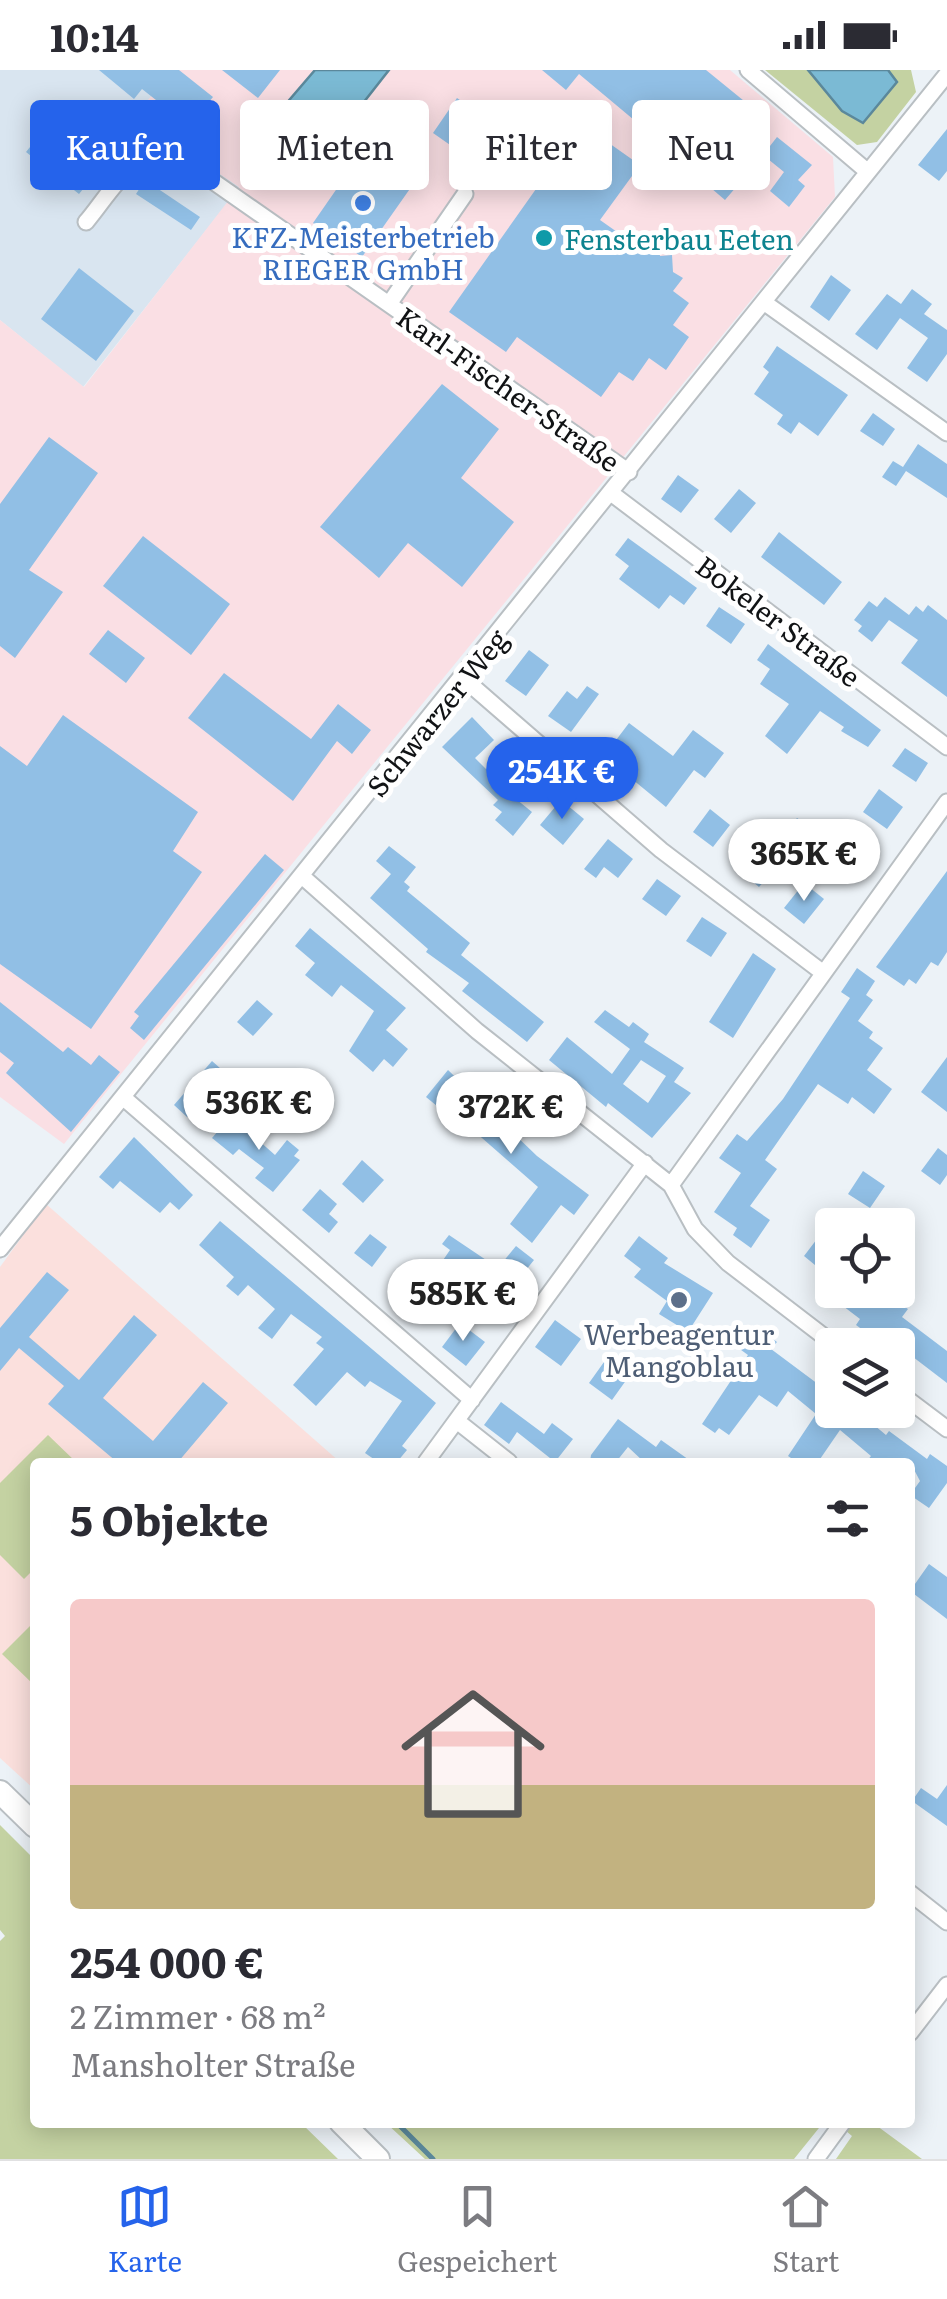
<!DOCTYPE html>
<html lang="de">
<meta charset="utf-8">
<style>
body{margin:0;font-family:Literata,serif;background:#f7f7f7;color:#2b2b33;height:100vh;display:flex;flex-direction:column;font-size:38px;white-space:nowrap}
*{box-sizing:border-box;margin:0}
p{font-size:32px;color:#7c7c81}
.icon{flex:none;width:55px;height:55px;fill:none;stroke:currentColor;stroke-width:2;stroke-linecap:round;stroke-linejoin:round}
.map{position:relative;flex:1;overflow:hidden}
.sheet{position:absolute;left:30px;top:1388px;width:885px;height:670px;display:flex;flex-direction:column;background:#fff;border-radius:10px;box-shadow:0 5px 25px #0003}
.sheet>*{flex:none}
.guide{position:absolute;left:30px;top:30px;width:888px;height:90px;display:flex;gap:20px}
.tools{position:absolute;left:815px;top:1138px;display:grid;gap:20px}
.tools a{display:grid;place-items:center;width:100px;height:100px;border-radius:10px;background:#fff;box-shadow:0 5px 25px #0003;font-size:50px}
.price{position:absolute;translate:-50% -85px;padding:0 22px;border-radius:35px;background:#fff;color:#222;font-size:32px;line-height:65px;filter:drop-shadow(0 2px 5px #0008)}
.price::after{content:'';position:absolute;left:50%;top:60px;width:30px;height:22px;margin-left:-15px;background:inherit;clip-path:polygon(0 0,100% 0,50% 100%)}
.price.active{background:#2563eb;color:#fff}
ul{padding:0;list-style:none}
li{display:grid;align-content:center;gap:20px;height:530px;padding:0 40px}
li+li{border-top:2px solid #e1e1e2}
li span{display:grid;place-items:center;height:310px;border-radius:10px;color:#555}
li>.icon{margin-inline-start:auto}
span .icon{width:180px;height:180px;fill:#fffc;stroke-width:1}
li b{font-size:42px}
h2{display:flex;justify-content:space-between;align-items:center;height:120px;padding:0 40px;font-size:42px}
.pill{padding:0 35px;border-radius:10px;background:#fff;box-shadow:0 5px 25px #0003;font-size:35px;line-height:90px}
.pill.active{background:#2563eb;color:#fff}
.status{display:flex;justify-content:space-between;align-items:center;height:70px;padding:0 50px;background:#fff;direction:ltr}
.status svg{height:28px;fill:currentColor}
.menu{display:flex;justify-content:space-around;align-items:center;height:140px;border-top:2px solid #e1e1e2;background:#fff;font-size:28px;color:#7c7c81}
.menu a{display:grid;justify-items:center;gap:5px}
.menu .active{color:#2563eb}
.map>svg:first-child{display:block}
.built{fill:#d9e5f0}
.industrial{fill:#fadfe4}
.education{fill:#fbe0dd}
.green{fill:#c4d2a2}
.water{fill:#7bbad4;stroke:#5b889b;stroke-width:2.5}
.lines{fill:none;stroke-linecap:round;stroke-linejoin:round}
.stream{stroke:#5b889b;stroke-width:5}
.building{fill:#91bfe5;fill-rule:evenodd}
.minor-casing{stroke:#b9bfc3;stroke-width:19}
.secondary-casing{stroke:#b9bfc3;stroke-width:26}
.minor{stroke:#fff;stroke-width:15}
.secondary{stroke:#fff;stroke-width:22}
.shop-dot{fill:#3f7fe0;stroke:#fff;stroke-width:4}
.culture-dot{fill:#0f9aa8;stroke:#fff;stroke-width:4}
.service-dot{fill:#5c6f8a;stroke:#fff;stroke-width:4}
.labels{text-anchor:middle;dominant-baseline:central;stroke-width:10;stroke-linejoin:round;paint-order:stroke}
.shop-label{font-size:28px;fill:#366cbe;stroke:#fff}
.culture-label{font-size:28px;fill:#0d838f;stroke:#fff;text-anchor:start}
.street-label{font-size:28px;fill:#111315;stroke:#fff}
.service-label{font-size:28px;fill:#4e5e75;stroke:#fff}
</style>
<div class="status"><b>10:14</b><svg viewBox="0 0 49 12"><path d="M0 12V9h3v3zM5 12V6h3v6zM10 12V3h3v9zM15 12V0h3v12zM26 1h20v11H26zM47 4h2v5h-2z"/></svg></div>
<div class="map">
<svg width="947" height="2089" viewBox="0 0 947 2089">
<rect width="100%" height="100%" fill="#ecf2f7"/>
<!-- built -->
<path class="built" d="M0 0H174L135 46 240 117 83 317 0 250Z"/>
<!-- industrial -->
<path class="industrial" d="M174 0H730L833 87 835 127 64 1074 0 1027V250L84 317 239 117 134 46Z"/>
<!-- education -->
<path class="education" d="M46 1134 340 1392H35V1720L0 1688V1197Z"/>
<!-- green -->
<path class="green" d="M765 0H911L916 22 877 72 857 75Z
M48 1365 76 1392H35V1498L24 1509 0 1485V1413Z
M35 1551V1616L2 1584Z
M0 1755 35 1790V2052L301 2053 338 2089H0V1871L5 1866 0 1860Z
M843 2052 873 2053 922 2089H836L852 2066 840 2056Z
M386 2053H823L794 2089H425Z"/>
<!-- water -->
<path class="water" d="M315 0H389L316 93 299 103 282 104 253 81 255 70Z
M808 0H888L897 12 863 53 842 41Z"/>
<g class="lines">
<!-- stream -->
<path class="stream" d="M396 2052 433 2089"/>
</g>
<!-- building -->
<path class="building" d="M99 0H179L213 27 189 56 142 19 134 29Z
M222 0H280L258 28Z
M542 0H706L749 35 716 75 749 102 725 130 698 107 709 92 656 49 646 60 579 4 566 20Z
M457 28 487 49 463 84 433 63Z
M62 37 115 80 79 124 26 82Z
M582 54 640 95 600 150 637 176 659 174 660 186 672 185 673 202 683 208 673 221 689 233 673 255 689 267 666 300 649 288 633 311 619 302 601 327 517 267 506 282 449 242Z
M947 59V101L939 111 918 95Z
M777 67 812 95 798 110 805 116 789 137 770 121 784 102 763 85Z
M365 78 414 113 362 187 313 153Z
M145 110 200 147 191 160 136 124Z
M79 198 134 241 96 291 41 249Z
M831 205 851 220 829 251 810 237Z
M912 219 932 234 924 244 947 260V284L927 312 907 298 928 268 900 248 877 280 855 264 887 224 901 234Z
M777 276 848 325 818 366 799 352 791 364 777 354 783 345 754 324 769 302 763 297Z
M442 314 499 359 461 408 514 452 462 517 408 473 379 508 320 457Z
M873 343 895 359 883 376 860 361Z
M49 367 98 403 29 500 63 522 15 588 0 576V434Z
M918 374 947 394V428L906 401 896 416 882 407 893 391 903 397Z
M678 405 699 420 681 443 661 429Z
M739 419 756 433 731 463 714 449Z
M779 462 842 512 824 535 761 487Z
M143 466 230 534 191 585 103 516Z
M628 468 697 518 684 535 670 525 659 539 619 509 629 496 615 485Z
M885 527 909 545 916 536 923 542 928 535 947 550V627L901 593 918 570 889 550 872 572 858 561 862 556 854 550 869 531 877 537Z
M719 537 745 554 731 574 706 556Z
M108 560 145 588 126 613 89 584Z
M768 574 881 660 868 677 841 661 844 657 820 641 787 684 765 666 789 634 760 614 770 599 757 590Z
M529 580 549 595 526 626 505 611Z
M224 603 311 669 338 634 371 660 352 684 337 671 293 731 188 648Z
M587 616 599 624 571 662 548 646 567 621 577 629Z
M63 645 198 742 173 781 202 802 91 959 0 894V676L27 696Z
M472 647 494 670 475 688 498 711 516 689 536 706 516 729 532 742 513 766 495 750 502 742 493 735 498 730 442 677Z
M629 653 673 686 693 660 724 683 705 708 694 700 666 737 604 686Z
M905 678 928 693 916 712 892 696Z
M879 719 903 737 887 759 863 742Z
M561 730 584 749 563 775 540 755Z
M710 739 730 755 713 777 693 762Z
M797 748 820 764 805 785 794 777 759 817 739 800 760 776 769 784Z
M841 768 869 789 856 807 828 786Z
M608 769 633 789 618 808 604 797 596 808 584 799Z
M389 776 416 797 404 812 410 817 407 821 470 873 461 885 544 952 527 972 462 921 469 913 426 882 428 879 370 828 391 804 376 791Z
M265 784 284 800 144 970 130 958 139 946 134 942Z
M947 801V882L938 896 931 892 916 914 909 909 904 916 876 897Z
M657 809 681 826 666 846 642 829Z
M804 813 824 829 804 854 784 838Z
M702 847 727 863 711 887 686 871Z
M310 858 406 938 386 960 408 979 393 997 384 989 373 1002 349 981 374 941 341 915 332 927 305 905 315 893 295 876Z
M753 883 776 899 733 968 709 952Z
M857 898 875 911 866 925 873 930 858 951 873 962 869 968 883 978 867 1000 892 1019 874 1044 852 1027 848 1034 818 1014 765 1090 777 1099 750 1136 770 1150 751 1178 733 1165 737 1158 714 1142 741 1103 719 1088 737 1064 747 1071 783 1029 850 928 841 922Z
M257 930 273 944 253 966 237 952Z
M0 932 63 982 68 977 91 995 99 985 120 1002 71 1062 6 1003 14 993 0 982Z
M605 940 629 957 633 952 649 964 644 972 684 998 674 1012 691 1023 652 1068 608 1033 606 1037 549 990 567 967 612 1004 630 979 594 952ZM641 990 666 1006 648 1033 623 1014Z
M947 987V1042L921 1022Z
M212 991 229 1006 187 1047 174 1035Z
M448 1000 537 1086 589 1125 574 1145 561 1135 532 1173 510 1154 538 1117 458 1047 454 1050 426 1027Z
M231 1046 275 1085 287 1070 299 1080 294 1086 300 1090 273 1122 255 1108 264 1098 239 1079 233 1085 212 1068Z
M134 1067 193 1125 179 1140 170 1132 160 1143 120 1111 113 1119 99 1107Z
M938 1078 947 1085V1105L940 1115 921 1101Z
M362 1090 384 1110 363 1133 342 1114Z
M863 1101 885 1116 870 1138 848 1124Z
M320 1119 337 1134 329 1144 338 1152 329 1163 302 1140Z
M220 1151 436 1333 402 1376 407 1380 397 1392H378L365 1383 402 1331 370 1311 365 1317 347 1302 316 1336 293 1315 324 1279 316 1273 322 1267 291 1244 272 1269 258 1258 275 1239 248 1215 238 1226 226 1216 234 1207 199 1175Z
M370 1164 387 1177 372 1197 354 1183Z
M449 1165 498 1198 516 1176 534 1190 506 1225 472 1198 463 1211 454 1205 415 1249 408 1243 414 1234 402 1224 421 1202 430 1209 450 1180 442 1174Z
M820 1165 832 1175V1209L804 1186Z
M639 1166 668 1188 664 1193 713 1223 688 1262 659 1244 667 1231 634 1207 641 1199 624 1186Z
M47 1202 69 1220 29 1267 79 1310 134 1245 157 1265 103 1328 153 1371 203 1312 228 1333 178 1392H117L48 1334 64 1316 19 1278 0 1301V1258Z
M822 1220H901L894 1229 908 1239 902 1247 947 1281V1313L883 1264 878 1271 856 1255 860 1249Z
M555 1250 581 1269 561 1296 535 1277Z
M460 1253 485 1272 466 1296 442 1277Z
M754 1255 777 1272 771 1279 830 1323 832 1319V1340H856L886 1365 889 1361 927 1389 930 1384 947 1396V1413L929 1438 910 1425 920 1411 910 1392H866L871 1386 840 1360 818 1392H797L788 1386 816 1344 788 1321 777 1337 759 1325 729 1365 719 1358 715 1363 702 1354 748 1285 737 1277Z
M609 1285 632 1302 612 1330 589 1313Z
M501 1332 544 1364 552 1353 573 1369 555 1392 517 1362 509 1374 484 1355Z
M618 1349 656 1377 661 1370 692 1392H644L628 1377 616 1392H590L591 1385Z
M929 1494 947 1507V1549L910 1521Z
M947 1715V1756L912 1731 921 1718 937 1729Z"/>
<g class="lines">
<!-- minor casing -->
<g class="minor-casing">
<path id="minor" d="M748 0 868 102
M86 152C110 124 134 76 174 84L629 402
M765 233 947 363
M389 234 465 124
M611 423 947 677
M463 608 661 780 822 902
M303 807 477 961 671 1115 695 1159 728 1193 835 1275
M125 1029 472 1330
M671 1115 947 732
M0 1179 947 4
M898 1322 947 1359
M457 1351 509 1392
M426 1392 645 1093
M910 1823 947 1852
M910 1963 947 1915
M816 2089 843 2052"/>
</g>
<!-- secondary casing -->
<g class="secondary-casing">
<path id="secondary" d="M0 1722 35 1756
M341 2052 378 2089"/>
</g>
<!-- minor -->
<use href="#minor" class="minor"/>
<!-- secondary -->
<use href="#secondary" class="secondary"/>
</g>
<!-- markers -->
<circle class="shop-dot" cx="363" cy="133" r="10"/>
<circle class="culture-dot" cx="544" cy="168" r="10"/>
<circle class="service-dot" cx="679" cy="1230" r="10"/>
<g class="labels">
<!-- shop labels -->
<g class="shop-label">
<text x="363" y="166">KFZ-Meisterbetrieb<tspan x="363" dy="32">RIEGER GmbH</tspan></text>
</g>
<!-- culture labels -->
<g class="culture-label">
<text x="564" y="168">Fensterbau Eeten</text>
</g>
<!-- street labels -->
<g class="street-label">
<text transform="translate(509 318) rotate(35)">Karl-Fischer-Straße</text>
<text transform="translate(779 550) rotate(37)">Bokeler Straße</text>
<text transform="translate(436 642) rotate(-51)">Schwarzer Weg</text>
</g>
<!-- service labels -->
<g class="service-label">
<text x="679" y="1263">Werbeagentur<tspan x="679" dy="32">Mangoblau</tspan></text>
</g>
</g>
</svg>
<div class="tools">
<a><svg class="icon" aria-label="locate" viewBox="0 0 24 24"><circle cx="12" cy="12" r="6"/><path d="M12 2v4M12 18v4M2 12h4M18 12h4"/></svg></a>
<a><svg class="icon" aria-label="layers" viewBox="0 0 24 24"><path d="M12 4l9 5-9 5-9-5zM3 14l9 5 9-5"/></svg></a>
</div>
<b class="price active" style="left:562px;top:752px">254K €</b>
<b class="price" style="left:804px;top:834px">365K €</b>
<b class="price" style="left:259px;top:1083px">536K €</b>
<b class="price" style="left:511px;top:1087px">372K €</b>
<b class="price" style="left:463px;top:1274px">585K €</b>
<div class="guide">
<a class="pill active">Kaufen</a>
<a class="pill">Mieten</a>
<a class="pill">Filter</a>
<a class="pill">Neu</a>
</div>
<section class="sheet">
<h2>5 Objekte<svg class="icon" aria-label="filters" viewBox="0 0 24 24"><path d="M4 7h16M4 17h16"/><circle cx="9" cy="7" r="2"/><circle cx="15" cy="17" r="2"/></svg></h2>
<ul>
<li><span style="background:linear-gradient(#f6c9c9 60%,#c2b280 0)"><svg class="icon" aria-label="home" viewBox="0 0 24 24"><path d="M3 11l9-7 9 7M6 9v11h12V9"/></svg></span><div><b>254 000 €</b><p>2 Zimmer · 68 m²</p><p>Mansholter Straße</p></div></li>
</ul>
</section>
</div>
<nav class="menu">
<a class="active"><svg class="icon" aria-label="map" viewBox="0 0 24 24"><path d="M3 6l6-2 6 2 6-2v14l-6 2-6-2-6 2zM9 4v14M15 6v14"/></svg>Karte</a>
<a><svg class="icon" aria-label="saved" viewBox="0 0 24 24"><path d="M7 4h10v16l-5-4-5 4z"/></svg>Gespeichert</a>
<a><svg class="icon" aria-label="home" viewBox="0 0 24 24"><path d="M3 11l9-7 9 7M6 9v11h12V9"/></svg>Start</a>
</nav>
